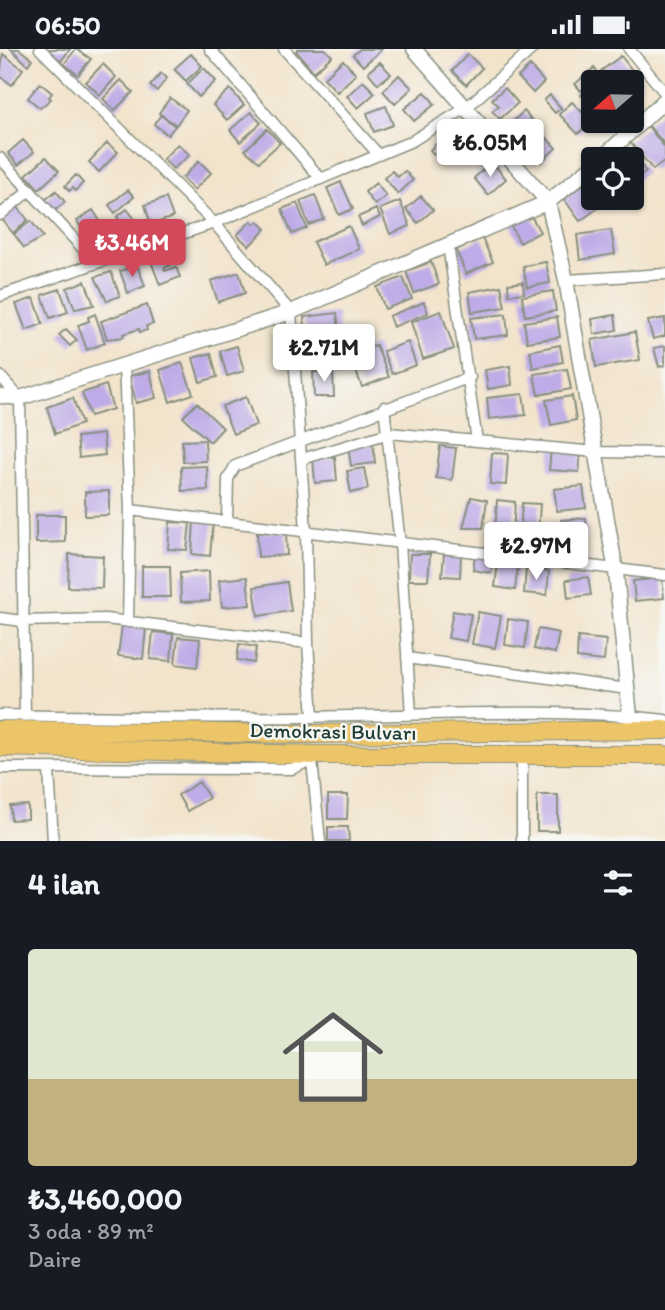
<!DOCTYPE html>
<html lang="tr">
<meta charset="utf-8">
<style>
body{margin:0;font-family:Itim,sans-serif;background:#20242c;color:#f1f3f6;height:100vh;display:flex;flex-direction:column;font-size:26px;white-space:nowrap}
*{box-sizing:border-box;margin:0}
p{font-size:23px;color:#9ea1a6}
.icon{flex:none;width:38px;height:38px;fill:none;stroke:currentColor;stroke-width:2;stroke-linecap:round;stroke-linejoin:round}
.map{position:relative;height:792px;overflow:hidden}
.side{display:flex;flex-direction:column;background:#171b24;flex:1}
.side>*{flex:none}
.needle{width:46px;rotate:250deg}
.fabs{position:absolute;left:581px;top:21px;display:grid;gap:14px}
.fabs a{display:grid;place-items:center;width:63px;height:63px;border-radius:7px;background:#171b24;box-shadow:0 2px 5px #0004;font-size:35px}
.price{position:absolute;translate:-50% -60px;padding:0 16px;border-radius:7px;background:#fff;color:#222;font-size:23px;line-height:46px;filter:drop-shadow(0 2px 4px #0008)}
.price::after{content:'';position:absolute;left:50%;top:42px;width:21px;height:16px;margin-left:-10px;background:inherit;clip-path:polygon(0 0,100% 0,50% 100%)}
.price.selected{background:#d1495b;color:#fff}
ul{padding:0;list-style:none}
li{display:grid;align-content:center;gap:14px;height:371px;padding:0 28px}
li+li{border-top:2px solid #363941}
li span{display:grid;place-items:center;height:217px;border-radius:7px;color:#555}
li>.icon{margin-inline-start:auto}
span .icon{width:126px;height:126px;fill:#fffc;stroke-width:1}
li b{font-size:30px}
h2{display:flex;justify-content:space-between;align-items:center;height:84px;padding:0 28px;font-size:30px}
.status{display:flex;justify-content:space-between;align-items:center;height:49px;padding:0 35px;background:#171b24;direction:ltr}
.status svg{height:19px;fill:currentColor}
.map>svg:first-child{display:block}
.building{fill:#beabe7}
.lines{fill:none;stroke-linecap:round;stroke-linejoin:round}
.minor-casing{stroke:#889080;stroke-width:13}
.tertiary-casing{stroke:#889080;stroke-width:17}
.trunk-casing{stroke:#889080;stroke-width:20}
.minor{stroke:#fff;stroke-width:10}
.tertiary{stroke:#fff;stroke-width:14}
.trunk{stroke:#edc569;stroke-width:18}
.labels{text-anchor:middle;dominant-baseline:central;stroke-width:5;stroke-linejoin:round;paint-order:stroke}
.street-label{font-size:21px;fill:#1f3d34;stroke:#f6f6f2}
</style>
<div class="status"><b>06:50</b><svg viewBox="0 0 49 12"><path d="M0 12V9h3v3zM5 12V6h3v6zM10 12V3h3v9zM15 12V0h3v12zM26 1h20v11H26zM47 4h2v5h-2z"/></svg></div>
<div class="map">
<svg width="665" height="792" viewBox="0 0 665 792">
<rect width="100%" height="100%" fill="#f6f6f2"/>
<filter id="ink" filterUnits="userSpaceOnUse"><feTurbulence type="fractalNoise" baseFrequency=".0143" numOctaves="2"/><feDisplacementMap in="SourceGraphic" scale="14" xChannelSelector="R" yChannelSelector="G"/><feConvolveMatrix kernelMatrix="1 2 1 2 8 2 1 2 1" color-interpolation-filters="sRGB"/></filter>
<filter id="wash" filterUnits="userSpaceOnUse"><feTurbulence type="fractalNoise" baseFrequency=".00686" numOctaves="4" result="noise"/><feDisplacementMap in="SourceGraphic" scale="28" xChannelSelector="R" yChannelSelector="G"/><feGaussianBlur stdDeviation="1.57" result="paint"/><feColorMatrix in="noise" values="0 0 0 0 0 0 0 0 0 0 0 0 0 0 0 0 0 1.4 0 .05"/><feComposite in="paint" operator="in"/></filter>
<g filter="url(#wash)">
<rect width="100%" height="100%" fill="#f2e3cb"/>
<g id="blocks">
<!-- building -->
<path class="building" d="M11 0H19L32 10 28 16Z
M50 0H70L61 12 49 2Z
M76 0 91 10 78 26 64 15Z
M298 0H325L332 7 314 23 296 2Z
M360 0H382L363 17 353 6Z
M3 5 23 20 12 36 0 27Z
M191 5 202 17 186 32 174 20Z
M468 5 482 19 466 36 452 22Z
M621 7 642 34 632 42V33H609L601 22Z
M343 11 356 25 337 43 324 29Z
M380 13 391 25 378 35 368 23Z
M103 15 116 28 100 46 86 33Z
M530 17 544 33 533 44 518 28Z
M204 19 216 32 199 48 187 35Z
M594 19 600 26 581 42 575 35Z
M161 24 167 29 157 42 150 37Z
M399 26 412 39 395 55 383 42Z
M121 31 133 43 115 61 103 50Z
M363 32 375 44 358 59 347 47Z
M40 34 52 44 49 48 51 50 40 59 28 49Z
M593 37V61L581 46Z
M505 39 518 54 500 70 492 62 499 57 492 50Z
M230 40 244 56 227 71 213 56Z
M425 43 435 55 414 72 404 60Z
M550 46 561 59 555 64 544 51Z
M170 49 187 61 176 76 159 64Z
M572 53 591 72 578 85 559 65Z
M386 57 393 76 374 83 367 64Z
M524 62 537 77 519 93 506 79Z
M251 63 261 74 240 93 230 81Z
M662 63 665 66V96L647 75Z
M161 66 175 77 168 86 154 75Z
M648 77 665 99V112L653 121 629 92Z
M452 79 466 93 443 115 430 101Z
M267 80 280 94 259 113 245 101Z
M543 85 556 99 541 113 528 99Z
M23 91 34 103 18 116 8 104Z
M107 94 118 103 99 123 89 113Z
M178 95 190 106 173 120 163 110Z
M633 105 646 123 632 134V110H626Z
M46 108 59 122 39 140 26 126Z
M199 112 211 124 194 141 182 129Z
M492 113 506 130 488 146 474 129Z
M392 122 398 128 405 122 413 131 398 145 384 129Z
M76 126 83 134 75 142 73 139 69 142 65 137Z
M341 133 353 160 339 166 327 139Z
M376 134 386 147 375 156 365 143Z
M585 134 593 149 602 156 580 172 564 150Z
M128 141 134 148 115 164 109 156Z
M56 142 65 153 54 162 45 151Z
M315 146 324 170 309 176 300 152Z
M421 147 433 161 418 174 406 160Z
M166 149 173 168 151 176 145 156Z
M400 152 410 177 390 185 380 160Z
M297 154 307 179 292 185 282 160Z
M17 157 28 171 13 184 1 169Z
M127 160 141 178 129 185 117 168Z
M376 160 380 168 362 177 358 168Z
M93 161 107 183 91 194 77 172Z
M530 165 540 183 520 194 510 176Z
M31 172 43 188 24 199 14 185Z
M251 172 254 175 258 172 266 180 249 197 237 186Z
M349 177 359 200 324 216 313 193Z
M611 181 615 205 580 211 577 186Z
M482 189 493 213 466 225 456 201Z
M167 206 171 216 164 219 165 222 176 218 180 228 160 236 151 212Z
M431 213 439 235 414 244 406 222Z
M546 213 550 234 527 238 523 217Z
M137 216 145 237 128 244 120 222Z
M111 223 120 247 107 252 95 228Z
M239 223 245 244 218 253 211 232Z
M403 228 412 250 385 260 377 238Z
M85 232 94 256 75 260 67 239Z
M523 233 524 244 509 246 508 235Z
M501 237 505 258 472 263 469 243Z
M60 240 68 263 50 269 42 246Z
M553 242 556 262 525 267 522 247Z
M34 249 43 275 26 281 16 255Z
M424 253 428 264 393 278 389 267Z
M147 256 153 275 146 277 147 281 140 283 139 280 123 285 124 288 107 290 101 272Z
M441 262 454 300 423 310 411 273Z
M337 264 340 290 307 293 304 268Z
M95 265 105 294 87 301 78 276 89 272 88 268Z
M506 265 508 286 474 290 471 269Z
M615 266 617 281 594 285 592 270Z
M557 268 560 288 527 293 524 273Z
M665 269V287L653 290 648 272Z
M66 280 77 291 70 297 59 286Z
M635 283 640 311 596 318 592 291Z
M408 293 416 316 392 325 383 302Z
M376 296 389 328 362 338 350 306Z
M560 296 563 313 533 319 530 302Z
M237 297 244 322 227 327 220 302Z
M665 297V316L659 318 654 299Z
M211 304 217 328 200 333 193 309Z
M182 314 193 345 170 353 160 321Z
M510 317 512 336 488 340 485 321Z
M567 320 571 340 538 346 534 325Z
M150 322 156 349 136 354 129 327Z
M333 322 334 348H314L313 323Z
M106 336 113 360 90 367 82 344Z
M523 345 526 366 489 370 487 349Z
M572 347 576 371 551 376 546 351Z
M246 348 256 376 233 385 222 357Z
M73 349 82 375 55 385 47 358Z
M197 354 223 379 210 393 183 368Z
M103 385 105 406 79 409 77 388Z
M205 391 206 412 183 413 182 392Z
M373 394 375 414 351 417 348 397Z
M440 397 456 399 452 431 436 429Z
M551 400 581 402 579 423 549 421Z
M492 404 508 405 506 436 490 435Z
M335 408 337 432 315 434 313 409Z
M207 417 208 441 182 442 181 418Z
M364 419 368 440 351 444 347 422Z
M583 437 586 459 557 462 554 440Z
M109 442V466L85 467V443Z
M471 448 487 451 483 479H463Z
M497 451 515 453 513 484 495 483Z
M522 454 540 455 538 486 520 485Z
M36 466H65V493L36 494Z
M586 469 587 487 562 489 561 471Z
M194 472 213 473 210 507 192 505Z
M170 473 190 474 187 501 168 500Z
M286 482 287 506 258 508 257 484Z
M69 505 103 507 102 539 68 538Z
M410 505H430L428 531H409Z
M444 505 461 506 460 528 442 527Z
M475 506 494 509 491 524 473 521Z
M498 513 518 516 515 541 495 538Z
M142 517H170L171 548H142Z
M526 520 549 522 547 546 524 544Z
M209 522 210 552 181 553 180 524Z
M247 528 250 556 222 558 219 531Z
M588 528 591 546 568 549 566 531Z
M662 529 664 549 635 552 633 532Z
M287 533 291 562 258 567 254 538Z
M453 562 471 565 466 592 448 589Z
M478 563 501 567 495 599 472 595Z
M508 570 528 573 525 599 505 596Z
M122 576 146 579 143 610 118 607Z
M538 580 559 584 555 604 534 600Z
M153 583 173 585 171 612 150 610Z
M178 588 200 590 197 618 175 615Z
M578 588 606 591 604 612 577 609Z
M239 595 256 598 254 614 237 611Z
M199 733 209 749 187 762 178 746Z
M328 746H348L347 770H328Z
M537 746H558V782H537Z
M28 756V770L11 771 10 757Z
M328 778H348L349 792H328Z"/>
</g>
</g>
<g filter="url(#ink)">
<use href="#blocks" fill-opacity="0" stroke="#889080" stroke-width="2"/>
<g class="lines">
<!-- minor casing -->
<g class="minor-casing">
<path id="minor" d="M40 0 214 174 291 263 306 482 308 594 313 668
M210 0 321 130
M284 0 379 106
M629 0 665 44
M0 109 96 214
M0 166 30 141
M448 196 477 392
M566 231 665 225
M0 247 214 174 412 92 466 59 532 0
M124 316 130 461 128 573
M0 327 20 349 25 667
M384 358 400 494 411 666
M302 410 389 384 596 403 665 404
M130 461 665 526
M227 472 228 430 235 417 470 328
M0 569 22 572 105 570 308 594
M407 609 627 640
M0 666C117 668 234 670 351 667 455 665 562 659 665 671
M312 712 320 792
M0 719 292 720 319 707
M49 720 53 792
M522 792V707"/>
</g>
<!-- tertiary casing -->
<g class="tertiary-casing">
<path id="tertiary" d="M414 0 548 153 566 231 616 523 630 668
M601 110 665 51
M0 347 20 349 291 263 548 153 593 117"/>
</g>
<!-- trunk casing -->
<g class="trunk-casing">
<path id="trunk" d="M0 681 312 685 665 681
M0 698 320 706H665"/>
</g>
<!-- minor -->
<use href="#minor" class="minor"/>
<!-- tertiary -->
<use href="#tertiary" class="tertiary"/>
<!-- trunk -->
<use href="#trunk" class="trunk"/>
</g>
</g>
<g class="labels">
<!-- street labels -->
<g class="street-label">
<text transform="translate(333 682) rotate(1)">Demokrasi Bulvarı</text>
</g>
</g>
</svg>
<div class="fabs">
<a><svg class="needle" viewBox="-14 -14 28 28"><path d="M0-13l5 13h-10z" fill="#e53935"/><path d="M0 13l5-13h-10z" fill="#9ea1a6"/></svg></a>
<a><svg class="icon" aria-label="locate" viewBox="0 0 24 24"><circle cx="12" cy="12" r="6"/><path d="M12 2v4M12 18v4M2 12h4M18 12h4"/></svg></a>
</div>
<b class="price" style="left:490px;top:130px">₺6.05M</b>
<b class="price selected" style="left:132px;top:230px">₺3.46M</b>
<b class="price" style="left:324px;top:335px">₺2.71M</b>
<b class="price" style="left:536px;top:533px">₺2.97M</b>
</div>
<section class="side">
<h2>4 ilan<svg class="icon" aria-label="filters" viewBox="0 0 24 24"><path d="M4 7h16M4 17h16"/><circle cx="9" cy="7" r="2"/><circle cx="15" cy="17" r="2"/></svg></h2>
<ul>
<li><span style="background:linear-gradient(#dfe7d0 60%,#c2b280 0)"><svg class="icon" aria-label="home" viewBox="0 0 24 24"><path d="M3 11l9-7 9 7M6 9v11h12V9"/></svg></span><div><b>₺3,460,000</b><p>3 oda · 89 m²</p><p>Daire</p></div></li>
</ul>
</section>
